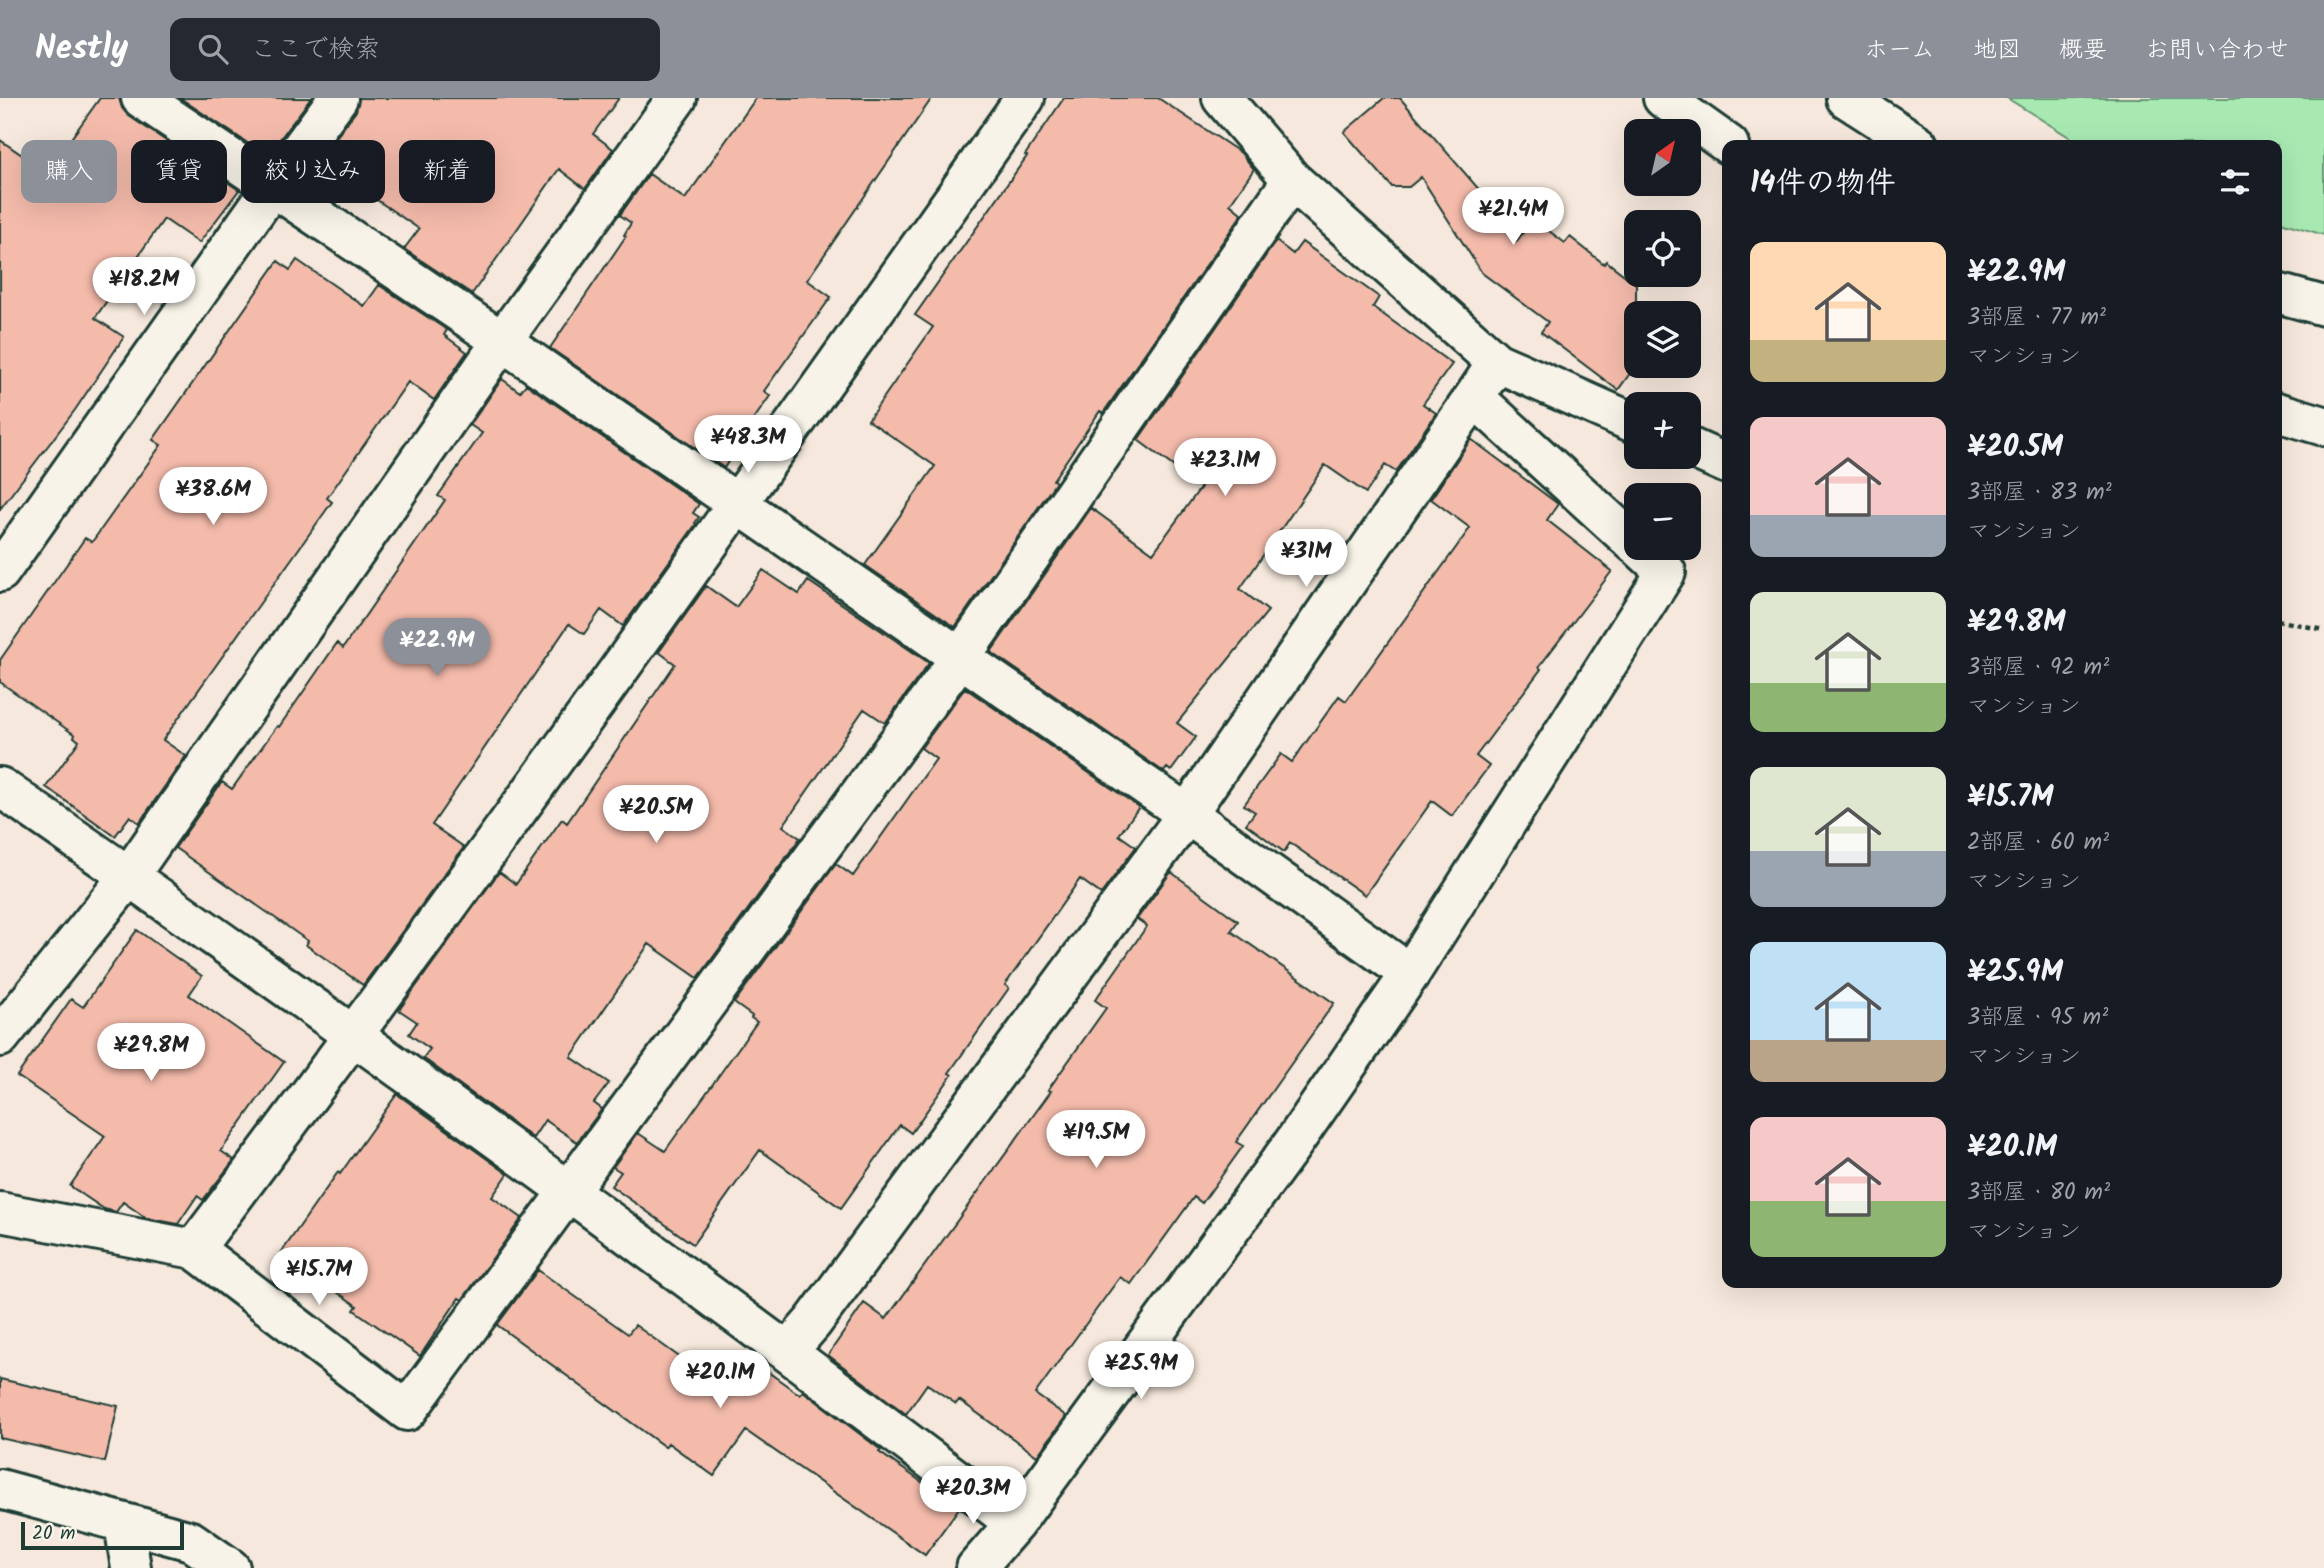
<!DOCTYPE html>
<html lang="ja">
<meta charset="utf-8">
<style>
body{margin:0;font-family:Kalam,"Klee One",sans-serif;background:#242831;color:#f1f3f6;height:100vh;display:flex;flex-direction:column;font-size:26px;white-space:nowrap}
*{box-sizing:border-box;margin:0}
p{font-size:23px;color:#9ea1a6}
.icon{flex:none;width:38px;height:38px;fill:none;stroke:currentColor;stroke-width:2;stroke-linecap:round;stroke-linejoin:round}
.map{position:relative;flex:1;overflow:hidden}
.side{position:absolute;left:1722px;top:42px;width:560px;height:1148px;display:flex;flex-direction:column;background:#171b24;border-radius:14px;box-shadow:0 7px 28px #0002}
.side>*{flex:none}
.top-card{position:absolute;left:21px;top:42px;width:665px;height:63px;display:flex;gap:14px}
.needle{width:46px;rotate:34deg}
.tools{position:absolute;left:1624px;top:21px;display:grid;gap:14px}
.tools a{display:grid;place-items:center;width:77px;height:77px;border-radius:14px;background:#171b24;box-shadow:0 7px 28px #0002;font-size:35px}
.scale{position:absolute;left:21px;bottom:18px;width:163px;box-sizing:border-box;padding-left:7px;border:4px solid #1f3d34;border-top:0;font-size:19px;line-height:24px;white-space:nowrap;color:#1f3d34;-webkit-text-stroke:5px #f7f3e8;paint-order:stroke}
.price{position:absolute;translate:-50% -60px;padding:0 16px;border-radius:24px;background:#fff;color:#222;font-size:23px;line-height:46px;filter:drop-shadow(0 2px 4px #0008)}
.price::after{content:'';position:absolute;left:50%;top:42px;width:21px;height:16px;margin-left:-10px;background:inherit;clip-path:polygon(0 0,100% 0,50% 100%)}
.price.active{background:#8c9099;color:#fff}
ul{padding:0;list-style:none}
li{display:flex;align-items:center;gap:21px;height:175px;padding:0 28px}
li span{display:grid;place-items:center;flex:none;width:196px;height:140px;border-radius:14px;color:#555}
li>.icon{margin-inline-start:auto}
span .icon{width:84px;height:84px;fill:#fffc;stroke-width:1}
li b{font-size:30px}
h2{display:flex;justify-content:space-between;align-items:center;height:84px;padding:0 28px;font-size:30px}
.chip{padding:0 24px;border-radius:14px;background:#171b24;box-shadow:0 7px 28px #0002;font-size:24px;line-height:63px}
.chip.active{background:#8c9099;color:#fff}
header{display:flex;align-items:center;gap:42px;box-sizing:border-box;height:98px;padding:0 35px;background:#8c9099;color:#fff}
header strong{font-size:33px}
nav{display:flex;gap:38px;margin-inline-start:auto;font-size:24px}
.search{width:490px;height:63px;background:#242831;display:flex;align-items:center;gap:18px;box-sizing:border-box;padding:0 24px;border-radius:14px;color:#9ea1a6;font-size:26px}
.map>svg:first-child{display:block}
.green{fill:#a8e9b2;stroke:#649373;stroke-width:2}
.building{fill:#f4bbab;stroke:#1f3d34;stroke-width:2}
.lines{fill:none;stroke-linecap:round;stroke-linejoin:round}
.minor-casing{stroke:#1f3d34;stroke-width:44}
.tertiary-casing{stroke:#1f3d34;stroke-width:44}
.path{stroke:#1f3d34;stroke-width:4.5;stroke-dasharray:5 5;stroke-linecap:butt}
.minor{stroke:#f7f3e8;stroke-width:38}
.tertiary{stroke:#f7f3e8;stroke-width:38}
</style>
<header>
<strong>Nestly</strong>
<div class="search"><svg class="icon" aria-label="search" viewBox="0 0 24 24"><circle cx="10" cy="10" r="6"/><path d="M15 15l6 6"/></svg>ここで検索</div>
<nav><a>ホーム</a><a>地図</a><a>概要</a><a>お問い合わせ</a></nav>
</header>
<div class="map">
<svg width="2324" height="1470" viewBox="0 0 2324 1470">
<rect width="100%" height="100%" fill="#f6e8dc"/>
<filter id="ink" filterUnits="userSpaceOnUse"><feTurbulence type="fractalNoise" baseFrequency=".0143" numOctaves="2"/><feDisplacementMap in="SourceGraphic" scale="14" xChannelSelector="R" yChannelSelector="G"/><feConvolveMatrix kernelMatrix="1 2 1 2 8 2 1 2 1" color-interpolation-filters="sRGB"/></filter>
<g filter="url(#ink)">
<!-- green -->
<path class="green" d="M2007 0H2324V137L2277 123V47H2082Z"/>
<!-- building -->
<path class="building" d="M100 0H119L122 10 129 18 239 92 199 145 164 121 95 220 124 239 75 312 0 411V42L47 74Z
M180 0H311L267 58Z
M359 0H619L593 36 613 51 585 91 559 71 472 196 404 151 419 131 319 62 356 13Z
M756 0H932L807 182 831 199 764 293 770 298 740 341 742 342 724 370 550 250 626 138 624 137 631 125 620 117 649 76 685 101Z
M1064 0H1158L1241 55 1254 71 1230 106 1242 116 1103 315 1100 313 1053 382 1056 384 955 529 865 467 935 368 868 322 933 229 915 217 1027 58 1025 57Z
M1384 0H1400L1489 103 1516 144 1533 121 1565 145 1570 139 1604 166 1606 163 1636 186V267L1618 292 1541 234 1548 224 1482 175 1421 79 1409 89H1392L1344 34Z
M1276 143 1293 156 1302 144 1379 199 1373 209 1452 266 1423 306 1436 315 1396 374 1385 367 1366 395 1325 367 1240 491 1268 513 1177 625 1196 639 1171 673 1167 670 1164 674 991 554 1091 410 1153 455 1201 389 1138 342Z
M297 162 364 208 379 187 447 232 444 237 467 254 434 302 408 284 327 400 332 404 163 642 186 658 139 725 130 718 115 738 46 689 79 643 74 639 75 637 0 584V562L85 440 92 444 161 347 153 342 278 163 290 172Z
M502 281 520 294 526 286 699 406 693 415 699 419 695 425 696 426 623 528 601 512 584 536 569 526 432 727 464 749 363 887 306 847 308 843 175 750 222 684 232 691 277 628 279 629 337 545 343 550 445 402 438 398 482 335 470 327Z
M1471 341 1558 406 1547 422 1612 473 1539 569 1541 571 1476 658 1489 668 1452 718 1432 703 1365 797 1290 745 1284 754 1246 726 1255 714 1244 707 1281 656 1292 664 1339 598 1346 603 1470 430 1431 401Z
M763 472 799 496 808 483 929 565 885 625 864 611 783 728 800 740 698 880 649 846 571 959 609 985 594 1005 602 1011 577 1044 545 1022 533 1040 423 960 430 951 409 936 417 924 399 912 499 774 516 786 562 721 567 725 675 566 659 554 706 488 736 509Z
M965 590 1139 709 1119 737 1136 749 1101 796 1080 781 1005 887 1009 890 949 975 952 977 911 1035 900 1027 841 1110 760 1052 693 1146 611 1088 621 1074 613 1069 638 1035 665 1053 757 924 751 920 752 918 734 905 836 766 853 778 936 661 921 650Z
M1171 774 1238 823 1231 833 1334 905 1236 1044 1243 1048 1202 1105 1194 1099 1131 1186 1120 1179 1035 1296 1066 1318 1037 1358 959 1302 956 1306 927 1286 906 1316 828 1257 864 1205 886 1221 1051 993 1048 992 1106 910 1095 902 1147 828 1137 821Z
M137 832 202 878 189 897 284 964 221 1053 234 1062 203 1102 197 1098 178 1126 146 1120 123 1104 116 1114 104 1111 70 1088 105 1038 17 978 71 901 83 909Z
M397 996 508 1076 492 1099 522 1120 462 1202 459 1200 420 1258 354 1212 357 1208 281 1155 338 1074 340 1076Z
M538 1172 628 1236 635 1227 724 1291 747 1259 796 1294 800 1296 803 1293 881 1352 879 1354 959 1410 925 1457 746 1333 714 1378 668 1345 665 1349 497 1227Z
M0 1281 118 1308 105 1364 0 1340Z"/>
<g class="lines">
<!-- minor casing -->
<g class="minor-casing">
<path id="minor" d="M141 0 502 243 1187 716 1474 299
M1222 0 1292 82 1496 264 1636 326
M1663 0 1729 47
M1488 278 1474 299 1636 447
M2277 314 2324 328
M1689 349 1727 366
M0 474 273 88 338 0
M0 689C266 872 528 1062 787 1254L813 1224 1187 716 1410 876 1666 474 1640 450
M0 939 129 778 502 243 677 0
M0 1114 194 1151 407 1313 960 560 1292 82
M194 1151C479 773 752 386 1025 0
M787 1254 1015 1425 1292 1047 1410 876
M0 1391 191 1443 230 1470
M124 1425 131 1470
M976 1470 1015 1425"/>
</g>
<!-- tertiary casing -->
<g class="tertiary-casing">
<path id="tertiary" d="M1846 0 1919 47
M2277 195 2324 208"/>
</g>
<!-- path -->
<path class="path" d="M2277 522 2324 532"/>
<!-- minor -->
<use href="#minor" class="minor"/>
<!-- tertiary -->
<use href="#tertiary" class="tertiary"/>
</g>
</g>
</svg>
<div class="tools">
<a><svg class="needle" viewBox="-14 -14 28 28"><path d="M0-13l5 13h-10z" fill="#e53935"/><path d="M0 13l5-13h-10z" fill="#9ea1a6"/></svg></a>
<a><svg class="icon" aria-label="locate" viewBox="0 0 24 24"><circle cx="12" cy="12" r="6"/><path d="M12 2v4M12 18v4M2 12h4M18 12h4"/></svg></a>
<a><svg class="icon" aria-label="layers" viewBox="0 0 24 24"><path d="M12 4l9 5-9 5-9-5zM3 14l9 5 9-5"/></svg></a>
<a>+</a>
<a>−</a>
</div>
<div class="scale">20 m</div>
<b class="price" style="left:1513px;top:149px">¥21.4M</b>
<b class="price" style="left:144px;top:219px">¥18.2M</b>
<b class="price" style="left:748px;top:377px">¥48.3M</b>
<b class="price" style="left:1225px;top:400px">¥23.1M</b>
<b class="price" style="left:213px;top:429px">¥38.6M</b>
<b class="price" style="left:1306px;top:491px">¥31M</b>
<b class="price active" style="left:437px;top:580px">¥22.9M</b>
<b class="price" style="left:656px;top:747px">¥20.5M</b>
<b class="price" style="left:151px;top:985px">¥29.8M</b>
<b class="price" style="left:1096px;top:1072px">¥19.5M</b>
<b class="price" style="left:319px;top:1209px">¥15.7M</b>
<b class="price" style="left:1141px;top:1303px">¥25.9M</b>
<b class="price" style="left:720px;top:1312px">¥20.1M</b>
<b class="price" style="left:973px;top:1428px">¥20.3M</b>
<div class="top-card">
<a class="chip active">購入</a>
<a class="chip">賃貸</a>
<a class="chip">絞り込み</a>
<a class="chip">新着</a>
</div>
<section class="side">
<h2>14件の物件<svg class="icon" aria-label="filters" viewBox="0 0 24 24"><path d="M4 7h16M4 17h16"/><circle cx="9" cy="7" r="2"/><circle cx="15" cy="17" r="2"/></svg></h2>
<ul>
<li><span style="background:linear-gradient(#ffd9b3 70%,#c2b280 0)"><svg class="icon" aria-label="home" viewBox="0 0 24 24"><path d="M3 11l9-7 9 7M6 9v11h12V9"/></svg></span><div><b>¥22.9M</b><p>3部屋 · 77 m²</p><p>マンション</p></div></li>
<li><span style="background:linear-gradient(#f6c9c9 70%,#9aa5b1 0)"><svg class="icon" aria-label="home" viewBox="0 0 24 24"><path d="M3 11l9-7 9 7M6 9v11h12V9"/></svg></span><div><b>¥20.5M</b><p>3部屋 · 83 m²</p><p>マンション</p></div></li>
<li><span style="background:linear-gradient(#dfe7d0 65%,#8fb573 0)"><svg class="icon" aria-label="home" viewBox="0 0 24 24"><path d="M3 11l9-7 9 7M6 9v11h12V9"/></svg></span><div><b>¥29.8M</b><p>3部屋 · 92 m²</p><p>マンション</p></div></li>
<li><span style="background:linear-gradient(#dfe7d0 60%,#9aa5b1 0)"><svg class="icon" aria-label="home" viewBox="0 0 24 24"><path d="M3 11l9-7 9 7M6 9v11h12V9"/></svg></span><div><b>¥15.7M</b><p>2部屋 · 60 m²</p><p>マンション</p></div></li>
<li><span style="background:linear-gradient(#bfe0f5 70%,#b9a48a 0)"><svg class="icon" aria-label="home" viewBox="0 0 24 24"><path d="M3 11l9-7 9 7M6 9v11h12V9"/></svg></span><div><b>¥25.9M</b><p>3部屋 · 95 m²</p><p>マンション</p></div></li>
<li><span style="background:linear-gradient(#f6c9c9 60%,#8fb573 0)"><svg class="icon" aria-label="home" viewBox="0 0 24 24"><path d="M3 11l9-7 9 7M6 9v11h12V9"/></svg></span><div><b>¥20.1M</b><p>3部屋 · 80 m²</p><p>マンション</p></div></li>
</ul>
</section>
</div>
